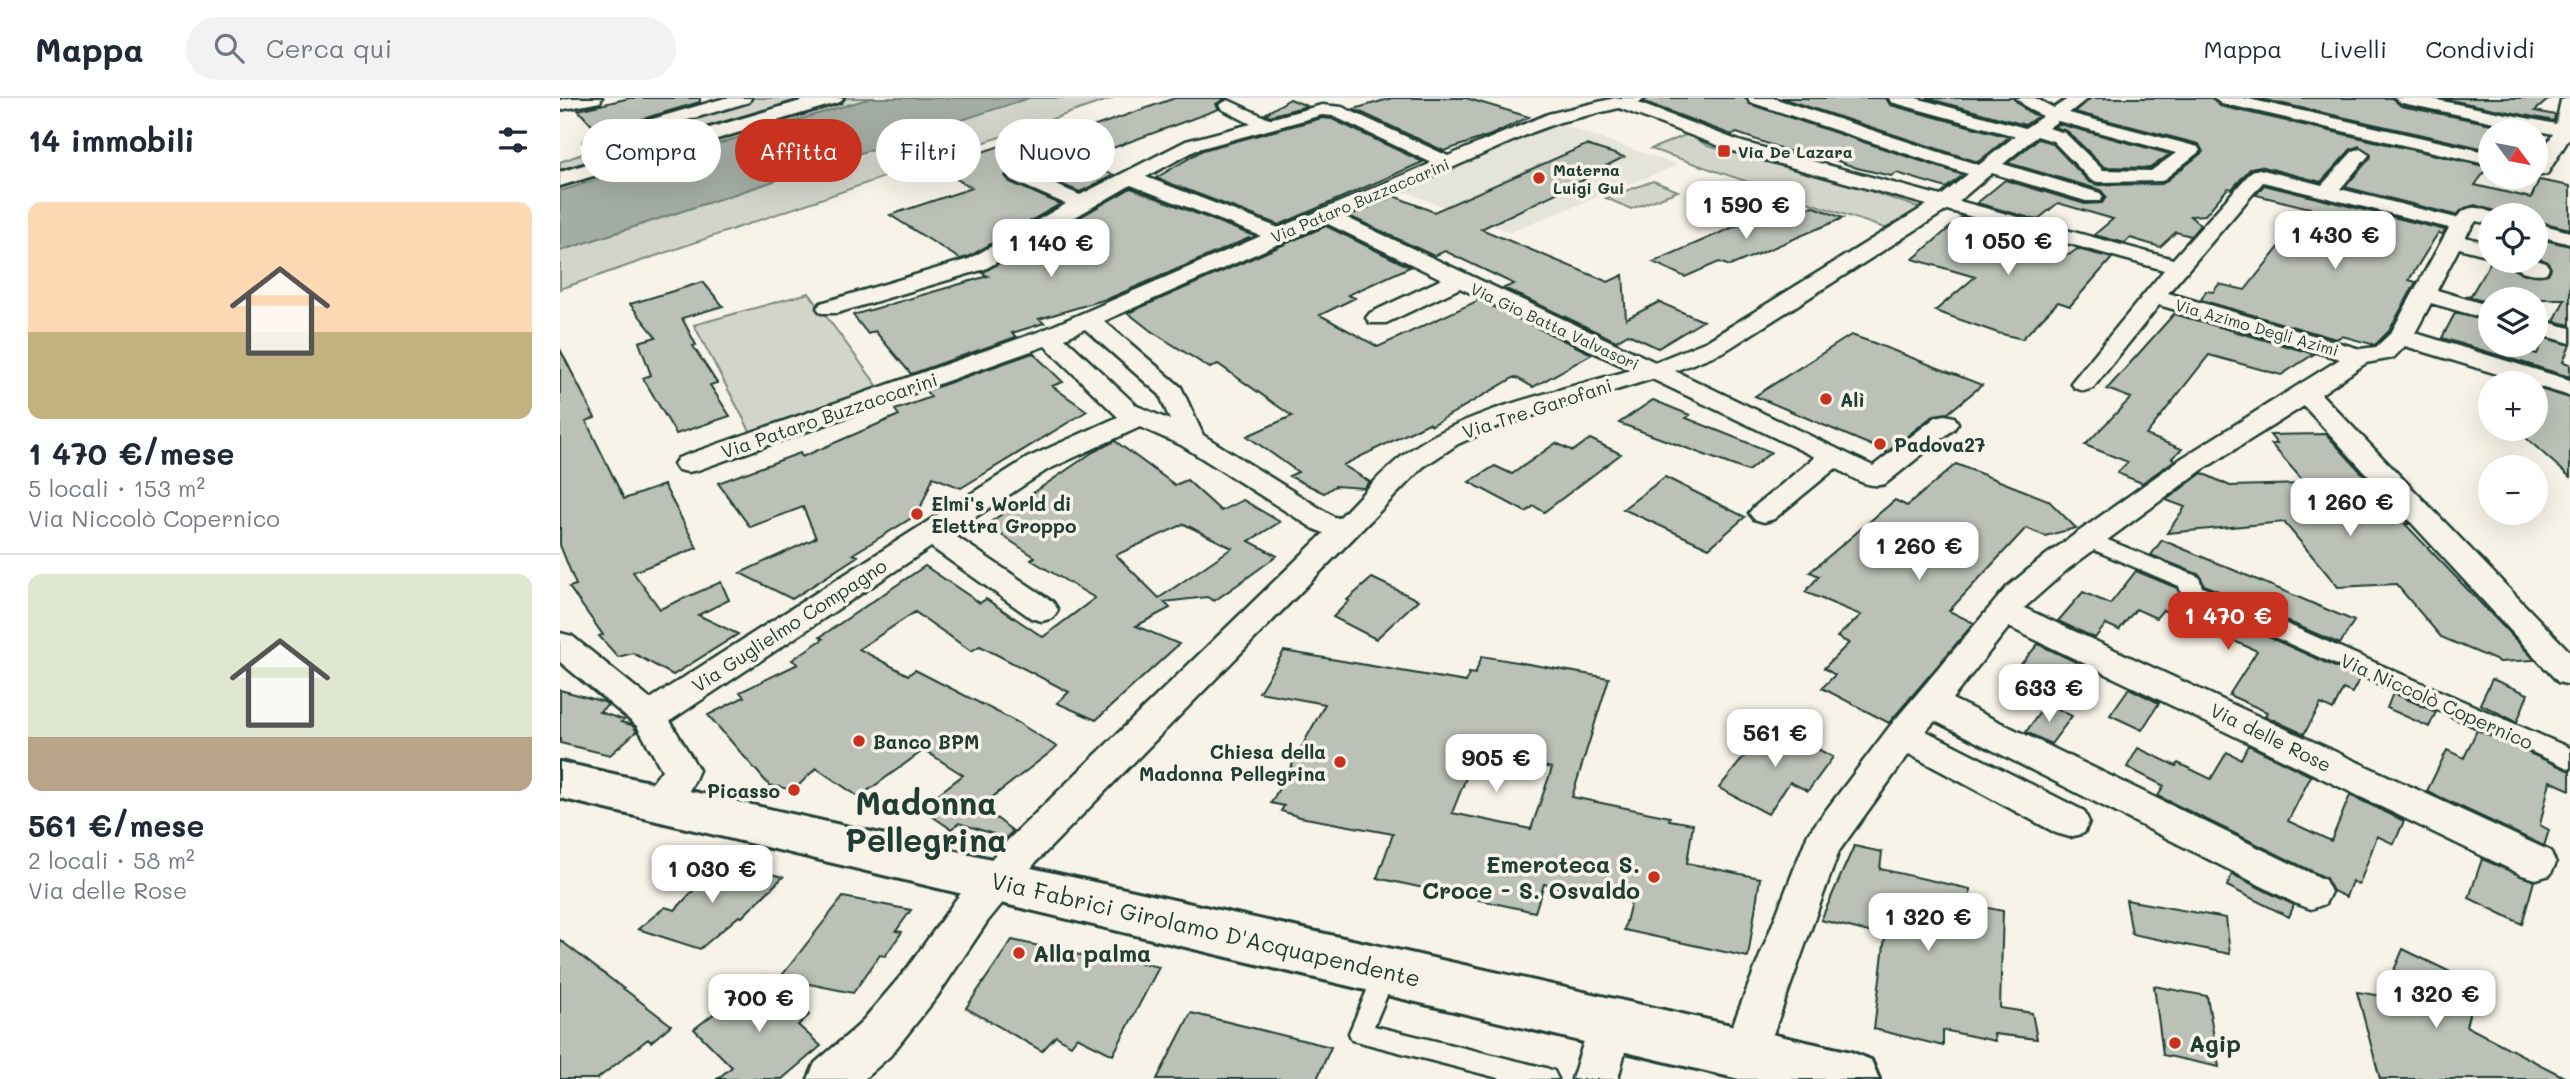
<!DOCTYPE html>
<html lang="it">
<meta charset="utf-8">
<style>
body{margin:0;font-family:Mali,sans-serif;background:#f2f2f3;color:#1f2937;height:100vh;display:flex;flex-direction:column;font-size:26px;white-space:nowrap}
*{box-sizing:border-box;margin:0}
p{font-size:23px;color:#747a83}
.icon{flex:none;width:38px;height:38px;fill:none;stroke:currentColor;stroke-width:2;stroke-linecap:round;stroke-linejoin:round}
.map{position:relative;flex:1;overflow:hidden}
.panel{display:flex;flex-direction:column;background:#fff;width:560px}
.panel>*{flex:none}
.top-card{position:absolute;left:21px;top:21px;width:665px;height:63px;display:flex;gap:14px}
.needle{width:46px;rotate:122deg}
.fabs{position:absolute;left:1918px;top:21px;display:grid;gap:14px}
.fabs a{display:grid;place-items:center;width:70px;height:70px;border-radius:50%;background:#fff;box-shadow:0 7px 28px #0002;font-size:35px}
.price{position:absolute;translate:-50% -60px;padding:0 16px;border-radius:14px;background:#fff;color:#222;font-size:23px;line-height:46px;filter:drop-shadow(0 2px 4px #0008)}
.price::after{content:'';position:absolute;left:50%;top:42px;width:21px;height:16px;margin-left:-10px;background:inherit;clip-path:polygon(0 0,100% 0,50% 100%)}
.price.on{background:#c8321e;color:#fff}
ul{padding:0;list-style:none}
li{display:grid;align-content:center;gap:14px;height:371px;padding:0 28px}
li+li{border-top:2px solid #e0e1e3}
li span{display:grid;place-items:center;height:217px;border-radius:14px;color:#555}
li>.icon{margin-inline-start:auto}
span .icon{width:126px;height:126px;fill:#fffc;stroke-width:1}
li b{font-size:30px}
h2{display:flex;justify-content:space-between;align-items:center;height:84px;padding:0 28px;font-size:30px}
.tag{padding:0 24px;border-radius:32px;background:#fff;box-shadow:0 7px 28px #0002;font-size:24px;line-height:63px}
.tag.on{background:#c8321e;color:#fff}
header{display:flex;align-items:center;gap:42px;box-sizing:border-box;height:98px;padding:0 35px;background:#fff;border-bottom:2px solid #e0e1e3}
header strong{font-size:33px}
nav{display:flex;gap:38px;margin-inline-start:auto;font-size:24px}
.search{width:490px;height:63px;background:#f2f2f3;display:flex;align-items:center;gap:18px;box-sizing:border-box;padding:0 24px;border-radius:38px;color:#747a83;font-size:26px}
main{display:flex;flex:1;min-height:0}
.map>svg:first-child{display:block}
.built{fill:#e5e4d9}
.green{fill:#d3d5ca;stroke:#79897f;stroke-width:2}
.water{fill:#a4ada3;stroke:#6f8077;stroke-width:2}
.building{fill:#bbc1b6;stroke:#1f3d34;stroke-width:2;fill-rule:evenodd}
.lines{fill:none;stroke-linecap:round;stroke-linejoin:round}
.service-casing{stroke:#1f3d34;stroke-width:5}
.pedestrian-casing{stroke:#1f3d34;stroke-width:5}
.minor-casing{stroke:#1f3d34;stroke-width:5}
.tertiary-casing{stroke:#1f3d34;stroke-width:6}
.secondary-casing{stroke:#1f3d34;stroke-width:6}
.service{fill:#f7f3e8;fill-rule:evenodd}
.pedestrian{fill:#f7f3e8;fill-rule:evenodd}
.minor{fill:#f7f3e8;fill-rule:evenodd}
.tertiary{fill:#f7f3e8;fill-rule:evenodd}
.secondary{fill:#f7f3e8;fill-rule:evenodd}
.poi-dot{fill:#c8321e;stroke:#f7f3e8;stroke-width:2.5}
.labels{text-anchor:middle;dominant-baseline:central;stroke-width:7;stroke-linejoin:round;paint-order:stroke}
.far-poi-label{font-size:16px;font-weight:bold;fill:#1f3d34;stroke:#f7f3e8;text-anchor:start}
.far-street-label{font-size:16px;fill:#1f3d34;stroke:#f7f3e8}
.poi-label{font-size:19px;font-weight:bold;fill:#1f3d34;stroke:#f7f3e8;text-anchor:start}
.street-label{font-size:19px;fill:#1f3d34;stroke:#f7f3e8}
.near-poi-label{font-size:23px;font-weight:bold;fill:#1f3d34;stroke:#f7f3e8;text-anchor:start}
.near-street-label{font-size:23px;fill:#1f3d34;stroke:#f7f3e8}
.near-district-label{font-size:32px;font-weight:bold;fill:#1f3d34;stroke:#f7f3e8}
</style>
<header>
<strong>Mappa</strong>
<div class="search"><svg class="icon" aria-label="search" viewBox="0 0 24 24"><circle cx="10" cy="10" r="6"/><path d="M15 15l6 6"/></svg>Cerca qui</div>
<nav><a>Mappa</a><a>Livelli</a><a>Condividi</a></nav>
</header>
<main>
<section class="panel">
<h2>14 immobili<svg class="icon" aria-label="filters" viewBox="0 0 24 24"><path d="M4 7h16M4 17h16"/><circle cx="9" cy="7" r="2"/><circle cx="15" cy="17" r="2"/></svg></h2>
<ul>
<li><span style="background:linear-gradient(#ffd9b3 60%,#c2b280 0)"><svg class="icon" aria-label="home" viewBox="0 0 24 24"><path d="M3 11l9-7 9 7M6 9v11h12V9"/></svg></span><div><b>1 470 €/mese</b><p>5 locali · 153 m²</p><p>Via Niccolò Copernico</p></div></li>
<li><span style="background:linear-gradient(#dfe7d0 75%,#b9a48a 0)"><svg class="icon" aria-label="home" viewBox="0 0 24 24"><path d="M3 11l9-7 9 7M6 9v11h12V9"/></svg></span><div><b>561 €/mese</b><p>2 locali · 58 m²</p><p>Via delle Rose</p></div></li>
</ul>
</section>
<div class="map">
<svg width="2010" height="981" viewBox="0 0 2010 981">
<rect width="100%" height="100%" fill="#f7f3e8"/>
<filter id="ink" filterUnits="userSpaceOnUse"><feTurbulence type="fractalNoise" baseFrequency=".0143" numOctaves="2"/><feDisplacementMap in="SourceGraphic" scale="14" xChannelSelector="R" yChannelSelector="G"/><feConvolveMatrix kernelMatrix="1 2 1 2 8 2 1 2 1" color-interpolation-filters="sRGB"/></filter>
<g filter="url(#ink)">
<!-- built -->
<path class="built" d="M997 25 1118 67 950 134 843 93Z"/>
<!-- green -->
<path class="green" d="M184 0H553L0 191V64L22 56 31 45Z
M1128 36 1148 48 1304 91 1360 110 1330 132 1091 51Z
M1093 83 1118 93 1071 111 1046 100Z
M249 195 319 290 190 333 134 227Z"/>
<!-- water -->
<path class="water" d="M311 0H469L0 153V93Z"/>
<!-- building -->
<path class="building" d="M70 0H140V4L38 34 18 12Z
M615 0H666L656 6 659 11 517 63 554 77 520 94 466 72H449L445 78 450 84 500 106 408 159 400 161 330 117 412 90 376 69 440 48 456 56Z
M832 0H906L969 19 931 37 884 53 794 11Z
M1088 0H1186L1189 6 1403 77 1386 90 1337 75 1331 78 1297 70 1256 55 1248 59 1240 57 1177 35 1172 37 1084 4Z
M1221 0H1326L1330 7 1449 39 1418 64Z
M1366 0H1453L1468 14 1478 18 1465 27Z
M1531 0H1651L1660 8 1928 69 1915 87 1971 100 1979 82 2010 88V131L1976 123V117H1939L1938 114 1915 107 1905 110 1895 117 1785 89 1811 59 1810 55 1799 48 1791 51 1761 84 1700 68 1691 70 1672 91 1668 90 1645 117 1630 118 1640 127 1631 138 1616 134 1600 149 1570 140 1565 145 1534 137 1553 121 1498 105 1477 122 1417 105 1445 82 1525 106 1542 105 1546 99 1541 92 1448 65 1478 41 1492 45 1529 84 1538 87 1602 86 1643 54 1639 46 1515 14Z
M1696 0H1832L1841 8 1967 33H1930V52Z
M1880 0H1990L1975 13 1995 17 1994 23Z
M730 1 747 8 709 18 705 16Z
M762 20 772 21 863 64 719 127 596 80 643 52Z
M1499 26 1610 56 1590 70 1544 69 1507 33 1494 29Z
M1026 47 1064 59 1032 75 1036 76 921 131 1048 184 1063 177 1066 221 1099 204 1143 223 1098 250 1068 236 1056 243 944 190 954 186 885 153 874 158 789 118 834 98 874 114Z
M1704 87 1885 132 1883 136 1878 135 1849 182 1856 184 1829 233 1815 247 1782 238 1776 241 1641 202 1646 193 1653 194 1659 186 1685 192 1750 110 1696 97Z
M571 90 694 138 550 200 479 221 484 225 452 235 456 239 351 276 315 233 308 236 293 217 428 178 422 175Z
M1252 108 1283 120 1170 168 1159 164 1125 179 1093 164 1194 120 1200 123 1207 120 1216 124Z
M1402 119 1460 135 1452 142 1509 157 1517 151 1552 160 1510 208 1498 204 1462 241 1438 235 1375 213 1415 179 1353 161Z
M766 128 850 169 788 197 795 200 760 217 818 249 919 202 1032 256 973 289 955 279 872 327 869 325 783 367 810 384 804 390 775 388 764 395 729 378 738 374 687 338 732 318 658 266 650 270 591 233 568 215Z
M1976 140 2010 148V227L1994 223 2005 201H1930V205L1905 198 1911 197 1931 163H1945L1954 172 1965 176H1988L1991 171 1988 164 1976 159Z
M143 184 163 208 122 220 136 247 133 248 157 285 150 287 170 318 116 336 83 280 91 277 79 244 96 239 70 206Z
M1895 215 1930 224V247H1944L1977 256 1985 240 2010 247 2003 264 2010 266V279L1882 240Z
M1614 216 1754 256 1721 277 1649 257 1586 337 1622 351 1612 360 1615 362 1582 385 1557 375 1568 364 1525 347 1571 300 1547 291Z
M1291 237 1314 245 1422 287 1388 315 1374 317 1327 354 1195 298Z
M0 251 35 320 26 323 64 401 104 387 137 450 73 474 100 511 161 484 169 502 138 517 178 536 113 577 73 555 58 559 39 538 43 537 9 489 16 487 0 447Z
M473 255 503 284 492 288 527 313 401 390 373 379 358 416 293 456 298 458 232 501 180 475 256 440 243 409 190 429 158 385 240 355 242 359 339 317 335 312 371 299 366 293Z
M1976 290 2010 300V379L1956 331H1976Z
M1093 302 1130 317 1126 320 1211 354 1188 373 1059 325Z
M1766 336 1849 426H1845L1975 562 1940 564 1881 539 1836 486 1778 489 1724 424 1607 435 1625 409 1606 402 1642 375 1670 388 1746 386 1711 346H1717L1710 337Z
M1030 341 1061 356 984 414 974 408 966 414 909 384 935 368 952 376 996 345 1013 353Z
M555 343 615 387 627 382 661 413 683 402 720 424 689 443 717 458 677 487 654 503 647 499 604 504 610 510 576 528 619 546 536 622 497 605 509 594 420 548 411 553 355 514 299 551 348 577 355 572 457 624 497 649 421 708 453 733 446 740 399 725 391 731 360 710 403 677 364 652 299 699 256 670 234 692 209 687 148 617 184 599 180 594 238 566 232 562 263 541 260 539 365 468 420 505 426 501 483 539 535 500 471 462 475 459 426 427 533 354ZM624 426 672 450 599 500 556 457Z
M1396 366 1488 402 1516 430 1485 438 1466 430 1389 513 1414 525 1329 625 1262 590 1275 577 1264 570 1289 545 1277 539 1301 517 1245 494 1259 478 1250 474 1335 402 1347 408Z
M1105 379 1185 419 1149 450 1063 411Z
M1602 442 1719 491 1794 523 1780 546 1644 487 1640 477 1591 457Z
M1576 473 1617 490 1621 500 1800 580 1792 595 1783 591 1773 612 1761 606 1744 636 1705 618 1707 614 1669 597 1697 553 1603 512 1596 520 1576 511 1559 532 1546 526 1535 540 1498 523 1523 494 1550 506Z
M812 480 858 502 816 541 773 519 789 503 787 502Z
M1478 546 1516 564 1490 597 1457 581 1463 574 1457 571Z
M724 553 906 584 909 575 915 576 922 558 1049 580 1012 699 1110 719 1109 722 1133 726 1127 765 1200 780 1188 859 1064 832 1071 804 984 786 975 814 817 780 833 736 740 719 721 713 724 708 711 705 765 606 699 594ZM916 655 992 670 971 731 892 715Z
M1932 581 1968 596 1957 624 1920 606Z
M1569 590 1599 605 1582 632 1550 617Z
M0 592 44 604 48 607 39 614 64 622 61 624 72 627 77 633 50 657 0 645Z
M1833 595 1876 614 1869 629 1827 610Z
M1486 605 1512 618 1491 646 1466 634Z
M1210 626 1273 659 1248 693 1230 684 1208 716 1159 690Z
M1917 632 2010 673V692L1990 683 1980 727 1989 732 1984 748 1867 693 1887 652 1904 660Z
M1688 647 1751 678 1728 723 1771 743 1790 697 1844 723 1834 746 1817 738 1799 787 1792 783 1786 799 1773 793 1766 780 1598 698 1604 688 1567 669 1578 650 1616 668 1618 665 1651 681 1667 654 1681 661Z
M1294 748 1322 754 1320 771 1410 791 1409 806 1443 813 1440 910 1472 915 1477 941 1434 936 1435 943 1383 932V948L1314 931 1325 838 1261 822Z
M1922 761 1974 783 1962 826 1909 800Z
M161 763 223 779 182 819 179 818 140 851 78 831 105 809 115 812Z
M1672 776 1734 807 1729 819 1667 788Z
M283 799 351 812 336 833 342 834 325 858 320 857 293 895 220 880Z
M1566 802 1666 820 1670 856 1572 836Z
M0 842 111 927 91 944 88 941 37 981H0Z
M452 842 524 858 528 853 599 869 553 957 517 939 511 947 496 938 482 953 406 910Z
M1843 851 1917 887 1906 928 2008 981H1820L1797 894 1823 898Z
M204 877 249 917 238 927 261 948 222 981H157L172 969 134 931Z
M1594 888 1647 898 1659 969 1603 957Z
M631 915 771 949 757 981H597Z"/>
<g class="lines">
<!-- service casing -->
<g class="service-casing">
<path id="service" d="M825 866 833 869 836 876 814 928 986 970 994 973 998 981H942L792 942 789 935 814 876 817 869Z"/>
</g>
<!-- pedestrian casing -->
<g class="pedestrian-casing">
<path id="pedestrian" d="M1528 434 1639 479 1642 489 2010 650V671L1622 498 1619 488 1520 446 1517 441 1520 436Z"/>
</g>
<!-- minor casing -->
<g class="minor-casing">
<path id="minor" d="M9 0H42L40 4 0 12V2Z
M165 0H191L189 4 39 48H27L24 44 27 40Z
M1055 0H1086L1078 5 1182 44 1381 98 1408 76 1190 4 1188 0H1213L1419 67 1455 38 1331 4 1329 0H1356L1465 30 1483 18 1470 12 1456 0H1475L1494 10 1509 0H1528L1509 15 1638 49 1640 53 1602 83 1538 84 1531 82 1493 43 1477 38 1443 66 1540 95 1543 99 1540 103H1526L1432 75 1399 103 1613 161 1692 73 1699 71 1762 87 1793 53 1800 51 1809 57 1780 91 1896 120C1911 104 1918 110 1937 116L1930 117V126L1916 123 1905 139 1930 146V158L1899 150 1877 192 1930 208V222L1871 205 1855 235 2010 282V298L1845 248 1833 260 1806 265 1761 296 2010 554V587L1998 584 1744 308 1642 372 1508 471 1464 510 1990 753 1996 765 1990 777 1976 781 1962 777 1449 529 1392 601 1765 782 1771 794 1765 806 1751 811 1737 806 1375 623 1366 633 1524 713 1529 724 1524 735 1510 739 1496 735 1349 656 1279 753 1200 972 1184 978 1168 972 1161 957 1248 736 1330 628 1447 489 1486 457 1622 360 1780 261 1599 207 1533 290 1524 293 1515 290 1511 285 1515 280 1604 172 1387 112 1165 253 1115 273 1313 368 1376 319 1385 317 1394 319 1398 325 1394 331 1325 386C1306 391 1292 379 1276 370L1214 421 1204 424 1194 421 1189 415 1194 409 1255 359 1092 281 936 329 898 346 863 369 476 764 427 824 376 900 330 958 304 981H248L255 965 298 928 346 872 397 800 448 742 764 435 754 431 621 347 580 329 487 372 391 435 493 504 498 512 493 520 482 523 471 520 371 449 110 623 139 672C129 697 113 724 84 715L78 704 102 672 77 628 0 564V535L12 538 90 601 467 360 558 319 485 248 138 372 128 374 118 372 114 366 118 360 481 233 701 138 571 87 425 171 277 215H261L257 210 261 205 409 161 506 106 451 82 448 78 451 74H465L520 97 626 43 691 26 662 11 659 7 668 2 709 21 762 7 782 9 888 58 988 16ZM1059 10 1170 52 1367 107 1147 243 1095 264 783 118 973 34 1000 24ZM762 17 773 18 872 65 719 130 586 79 638 51ZM1498 23 1616 55 1591 73 1543 72 1505 35 1488 30ZM1703 84 1889 130 1831 235 1816 249 1800 251 1608 195ZM766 125 882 181 810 215 806 220 810 225H826L900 190 1071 272C997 294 907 310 845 356 821 374 800 399 779 420L774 419 643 337 621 289 544 223ZM525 231 600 297 610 322 577 308 505 240Z
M1653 0H1684L1930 55V67L1661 5Z
M1834 0H1867L1996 26 2001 2 2010 0V39L1987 76 1976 78V63L1993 36 1842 5Z
M1976 125 2010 134V146L1976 137Z
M1976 162 1986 165 1989 170 1986 175C1974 178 1955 173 1948 163Z
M1976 221 2010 230V245L1976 235Z
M1050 905 1066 911 1072 926 1058 981H1012L1034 911Z"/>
</g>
<!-- tertiary casing -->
<g class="tertiary-casing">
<path id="tertiary" d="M251 0H283L280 4 0 88V74Z"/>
</g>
<!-- secondary casing -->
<g class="secondary-casing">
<path id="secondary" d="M0 664 1291 954 1311 962 1319 981H1179L0 700Z"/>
</g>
<!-- service -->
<use href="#service" class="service"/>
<!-- pedestrian -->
<use href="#pedestrian" class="pedestrian"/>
<!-- minor -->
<use href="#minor" class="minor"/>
<!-- tertiary -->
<use href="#tertiary" class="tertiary"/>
<!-- secondary -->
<use href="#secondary" class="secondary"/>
</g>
</g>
<!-- markers -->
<g class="poi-dot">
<rect x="1157" y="46" width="14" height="14" rx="3.5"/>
<circle cx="979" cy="80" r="7"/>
<circle cx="1266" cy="301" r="7"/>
<circle cx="1320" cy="346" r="7"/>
<circle cx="357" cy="416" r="7"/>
<circle cx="299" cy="643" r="7"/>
<circle cx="780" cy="664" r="7"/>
<circle cx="234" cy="692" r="7"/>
<circle cx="1094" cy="779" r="7"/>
<circle cx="459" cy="855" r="7"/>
<circle cx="1615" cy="945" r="7"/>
</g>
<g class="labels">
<!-- far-poi labels -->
<g class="far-poi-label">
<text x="1178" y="53">Via De Lazara</text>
<text x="993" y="71">Materna<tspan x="993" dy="18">Luigi Gui</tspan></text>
</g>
<!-- far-street labels -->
<g class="far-street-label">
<text transform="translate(800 102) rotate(-23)">Via Pataro Buzzaccarini</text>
<text transform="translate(995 228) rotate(25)">Via Gio Batta Valvasori</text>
<text transform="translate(1697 229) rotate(16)">Via Azimo Degli Azimi</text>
</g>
<!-- poi labels -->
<g class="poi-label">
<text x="1280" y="301">Alì</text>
<text x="1334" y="346">Padova27</text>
<text x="371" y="405">Elmi's World di<tspan x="371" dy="22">Elettra Groppo</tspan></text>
<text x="313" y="643">Banco BPM</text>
<text x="766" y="653" text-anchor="end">Chiesa della<tspan x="766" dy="22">Madonna Pellegrina</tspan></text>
<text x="220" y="692" text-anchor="end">Picasso</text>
</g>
<!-- street labels -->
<g class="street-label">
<text transform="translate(977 310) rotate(-18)">Via Tre Garofani</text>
<text transform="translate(269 317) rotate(-19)">Via Pataro Buzzaccarini</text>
<text transform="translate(229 527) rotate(-33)">Via Guglielmo Compagno</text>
<text transform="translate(1877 603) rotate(24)">Via Niccolò Copernico</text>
<text transform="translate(1711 639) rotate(26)">Via delle Rose</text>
</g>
<!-- near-poi labels -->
<g class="near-poi-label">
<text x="1080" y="766" text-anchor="end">Emeroteca S.<tspan x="1080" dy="26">Croce - S. Osvaldo</tspan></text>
<text x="473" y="855">Alla palma</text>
<text x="1629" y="945">Agip</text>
</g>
<!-- near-street labels -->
<g class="near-street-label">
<text transform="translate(646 831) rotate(13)">Via Fabrici Girolamo D'Acquapendente</text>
</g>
<!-- near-district labels -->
<g class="near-district-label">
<text x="366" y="704">Madonna<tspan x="366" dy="37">Pellegrina</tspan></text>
</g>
</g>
</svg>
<div class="fabs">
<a><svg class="needle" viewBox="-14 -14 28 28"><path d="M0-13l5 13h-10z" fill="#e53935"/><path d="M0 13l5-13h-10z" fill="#747a83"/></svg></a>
<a><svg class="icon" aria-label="locate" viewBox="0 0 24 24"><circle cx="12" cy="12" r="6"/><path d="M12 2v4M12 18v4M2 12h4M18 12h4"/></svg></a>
<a><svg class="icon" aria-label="layers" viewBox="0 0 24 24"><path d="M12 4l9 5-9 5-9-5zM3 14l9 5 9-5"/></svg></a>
<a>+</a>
<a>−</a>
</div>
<b class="price" style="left:1186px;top:143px">1 590 €</b>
<b class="price" style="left:1775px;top:173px">1 430 €</b>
<b class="price" style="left:1448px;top:179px">1 050 €</b>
<b class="price" style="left:491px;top:181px">1 140 €</b>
<b class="price" style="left:1790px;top:440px">1 260 €</b>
<b class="price" style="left:1359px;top:484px">1 260 €</b>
<b class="price on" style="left:1668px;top:554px">1 470 €</b>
<b class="price" style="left:1489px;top:626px">633 €</b>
<b class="price" style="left:1215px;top:671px">561 €</b>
<b class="price" style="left:936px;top:696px">905 €</b>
<b class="price" style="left:152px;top:807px">1 030 €</b>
<b class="price" style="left:1368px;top:855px">1 320 €</b>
<b class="price" style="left:1876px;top:932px">1 320 €</b>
<b class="price" style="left:199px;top:936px">700 €</b>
<div class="top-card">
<a class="tag">Compra</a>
<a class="tag on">Affitta</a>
<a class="tag">Filtri</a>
<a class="tag">Nuovo</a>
</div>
</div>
</main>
